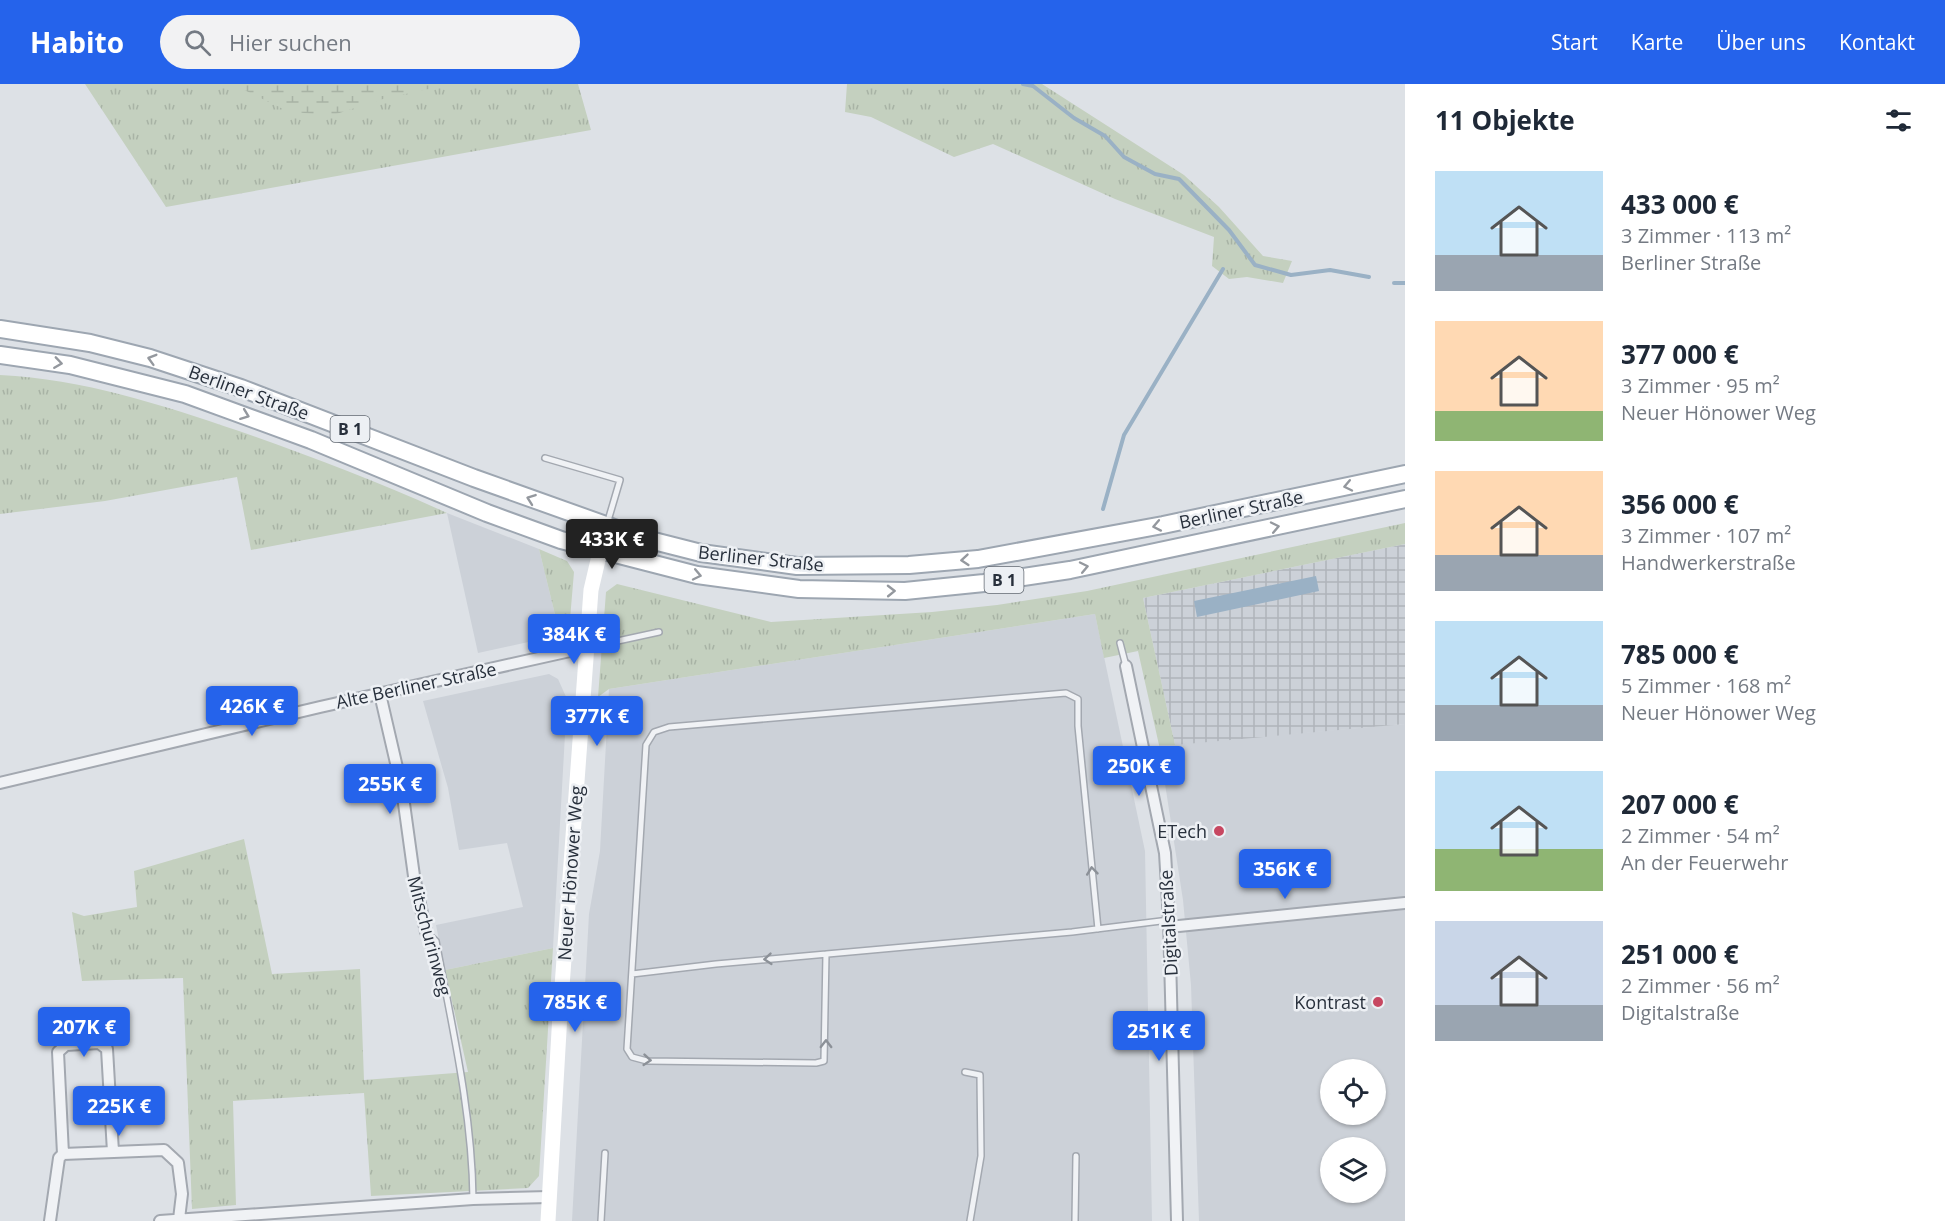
<!DOCTYPE html>
<html lang="de">
<meta charset="utf-8">
<style>
body{margin:0;font-family:"Open Sans",sans-serif;background:#f2f2f3;color:#1f2937;height:100vh;display:flex;flex-direction:column;font-size:22px;white-space:nowrap}
*{box-sizing:border-box;margin:0}
p{font-size:20px;color:#747a83}
.icon{flex:none;width:33px;height:33px;fill:none;stroke:currentColor;stroke-width:2;stroke-linecap:round;stroke-linejoin:round}
.map{position:relative;flex:1;overflow:hidden}
.sheet{display:flex;flex-direction:column;background:#fff;width:540px}
.sheet>*{flex:none}
.fabs{position:absolute;left:1320px;top:975px;display:grid;gap:12px}
.fabs a{display:grid;place-items:center;width:66px;height:66px;border-radius:50%;background:#fff;box-shadow:0 2px 4px #0004;font-size:30px}
.price{position:absolute;translate:-50% -51px;padding:0 14px;border-radius:6px;background:#2563eb;color:#fff;font-size:20px;line-height:39px;filter:drop-shadow(0 2px 3px #0008)}
.price::after{content:'';position:absolute;left:50%;top:36px;width:18px;height:14px;margin-left:-9px;background:inherit;clip-path:polygon(0 0,100% 0,50% 100%)}
.price.selected{background:#222;color:#fff}
ul{padding:0;list-style:none}
li{display:flex;align-items:center;gap:18px;height:150px;padding:0 30px}
li span{display:grid;place-items:center;flex:none;width:168px;height:120px;border-radius:0px;color:#555}
li>.icon{margin-inline-start:auto}
span .icon{width:72px;height:72px;fill:#fffc;stroke-width:1}
li b{font-size:26px}
h2{display:flex;justify-content:space-between;align-items:center;height:72px;padding:0 30px;font-size:26px}
header{display:flex;align-items:center;gap:36px;box-sizing:border-box;height:84px;padding:0 30px;background:#2563eb;color:#fff}
header strong{font-size:28px}
nav{display:flex;gap:33px;margin-inline-start:auto;font-size:21px}
.search{width:420px;height:54px;background:#f2f2f3;display:flex;align-items:center;gap:15px;box-sizing:border-box;padding:0 21px;border-radius:33px;color:#747a83;font-size:22px}
main{display:flex;flex:1;min-height:0}
.map>svg:first-child{display:block}
.built{fill:#ccd1d8;fill-rule:evenodd}
.industrial{fill:url(#industrial-grid)}
.grass{fill:url(#grass-tufts)}
.wetland{fill:url(#wetland-marsh)}
.water{fill:#9ab1c5}
.lines{fill:none;stroke-linecap:round;stroke-linejoin:round}
.stream{stroke:#9ab1c5;stroke-width:4}
.service-casing{stroke:#a3a8b0;stroke-width:8}
.minor-casing{stroke:#a3a8b0;stroke-width:14}
.primary-casing{stroke:#9da6b1;stroke-width:20}
.service{stroke:#f0f2f5;stroke-width:5}
.minor{stroke:#f0f2f5;stroke-width:10}
.secondary{stroke:#fff;stroke-width:15}
.primary{stroke:#fff;stroke-width:16}
.oneway{stroke:#94989e}
.oneway2{stroke:#8c9198}
.poi-dot{fill:#c74761;stroke:#edf0f4;stroke-width:2}
.labels{text-anchor:middle;dominant-baseline:central;stroke-width:5;stroke-linejoin:round;paint-order:stroke}
.shield{fill:#edf0f4;stroke:#636a73;stroke-width:1.5}
.shield-label{font-size:16px;font-weight:bold;fill:#28303c}
.street-label{font-size:18px;fill:#28303c;stroke:#edf0f4}
.poi-label{font-size:18px;fill:#28303c;stroke:#edf0f4;text-anchor:end}
</style>
<header>
<strong>Habito</strong>
<div class="search"><svg class="icon" aria-label="search" viewBox="0 0 24 24"><circle cx="10" cy="10" r="6"/><path d="M15 15l6 6"/></svg>Hier suchen</div>
<nav><a>Start</a><a>Karte</a><a>Über uns</a><a>Kontakt</a></nav>
</header>
<main>
<div class="map">
<svg width="1405" height="1137" viewBox="0 0 1405 1137">
<defs>
<pattern id="industrial-grid" width="8" height="8" patternUnits="userSpaceOnUse" patternTransform="scale(1.5)"><rect width="8" height="8" fill="#ccd1d8"/><path d="M0 4h8M4 0v8" fill="none" stroke="#afb4ba"/></pattern>
<pattern id="grass-tufts" width="24" height="20" patternUnits="userSpaceOnUse" patternTransform="scale(1.5)"><rect width="24" height="20" fill="#c4d0bf"/><path d="M3 7l-1-3M5 7V3M7 7l1-3M15 17l-1-3M17 17v-4M19 17l1-3" fill="none" stroke="#a8b3a5"/></pattern>
<pattern id="wetland-marsh" width="20" height="14" patternUnits="userSpaceOnUse" patternTransform="scale(1.5)"><rect width="20" height="14" fill="#c4d0bf"/><path d="M1 5h8M5 5V1M11 12h8M15 12V8" fill="none" stroke="#a8b3a5"/></pattern>
</defs>
<rect width="100%" height="100%" fill="#dde1e6"/>
<!-- built -->
<path class="built" d="M447 429 539 465 560 551 478 569Z
M1095 530 1145 767 1152 1137H572L589 830 600 767 609 605Z
M549 590 558 595 567 615 553 864 445 886 436 841 523 823 507 759 459 766 448 704 423 617Z
M1405 640V1137H1199L1191 901 1183 816 1159 661ZM1330 986H1376V1030H1330ZM1330 1064H1376V1108H1330Z"/>
<!-- industrial -->
<path class="industrial" d="M1405 460V640L1175 661 1143 514Z"/>
<!-- grass -->
<path class="grass" d="M85 0H578L591 46 166 123Z
M847 0H1042L1184 91 1219 123 1263 172 1292 177 1283 199 1247 193 1229 195 1212 182 1214 153 1115 115 993 60 954 73 871 33 845 28Z
M0 291C83 295 162 321 239 347 310 372 379 398 447 429L251 466 237 393 105 417 0 430Z
M1405 439V460L1143 514 1175 661H1159L1138 567 1104 574 1095 530 609 605 598 613 606 508 617 500 771 538 932 528 997 521 1087 507Z
M539 465 567 477 574 488 569 547 560 551Z
M244 755 272 890 360 885 364 996 468 988 445 886 553 864 539 1092 528 1104 371 1112 364 1009 233 1017 236 1121 192 1125 183 894 82 897 72 828 84 832 137 823 134 787Z"/>
<!-- wetland -->
<path class="wetland" d="M232 0H451L383 15 330 32 287 27Z"/>
<!-- water -->
<path class="water" d="M1316 492 1319 507 1197 533 1194 517Z"/>
<g class="lines">
<!-- stream -->
<path class="stream" d="M1023 0 1033 2 1074 34 1105 52 1124 73 1155 90 1179 95 1229 146 1255 181 1291 191 1330 186 1369 193
M1394 199H1405
M1103 425 1124 351 1223 185"/>
<!-- service casing -->
<g class="service-casing">
<path id="service" d="M545 374 620 396 607 440
M1120 559 1126 582
M590 563 659 548
M426 848 436 857C452 943 472 1027 473 1115
M826 870 824 977 816 979 647 977 632 973 627 965 646 661 654 648 669 643 1066 609 1078 615V642L1098 845
M632 890 716 880 1072 848 1169 836
M965 988 980 991 981 1072 970 1137
M601 1137 605 1069
M1075 1137 1076 1072"/>
</g>
<!-- minor casing -->
<g class="minor-casing">
<path id="minor" d="M1126 582 1165 769 1169 836 1177 1137
M380 610 402 705 414 792 426 848
M0 699 320 623 588 563
M1169 843 1405 819
M63 1070 58 968 66 961 99 959 107 965 113 1068
M50 1137 59 1074 63 1070 164 1066 178 1079 182 1110 179 1135
M160 1137 473 1115 549 1113"/>
</g>
<!-- primary casing -->
<g class="primary-casing">
<path id="primary" d="M0 245 90 259 150 274 241 304 474 394 642 454 701 469 797 482 909 481 978 475 1163 441 1405 390
M0 271 70 281 185 310 311 356 487 429 561 456 697 491 799 505 905 507 984 499 1070 486 1405 415"/>
</g>
<!-- service -->
<use href="#service" class="service"/>
<!-- minor -->
<use href="#minor" class="minor"/>
<!-- secondary -->
<path class="secondary" d="M548 1137 560 930 591 506 606 442"/>
<!-- primary -->
<use href="#primary" class="primary"/>
</g>
<!-- one-way arrows -->
<defs><path id="oneway-chevron" d="M-2-3.5L2.5 0L-2 3.5" fill="none" stroke-width="1.6" stroke-linecap="round" stroke-linejoin="round" transform="scale(1.5)"/></defs>
<g class="oneway">
<use href="#oneway-chevron" transform="translate(152 275) rotate(-164)"/>
<use href="#oneway-chevron" transform="translate(58 279) rotate(8)"/>
<use href="#oneway-chevron" transform="translate(245 331) rotate(21)"/>
<use href="#oneway-chevron" transform="translate(1348 402) rotate(168)"/>
<use href="#oneway-chevron" transform="translate(531 415) rotate(-160)"/>
<use href="#oneway-chevron" transform="translate(1157 442) rotate(169)"/>
<use href="#oneway-chevron" transform="translate(1275 443) rotate(-12)"/>
<use href="#oneway-chevron" transform="translate(965 476) rotate(175)"/>
<use href="#oneway-chevron" transform="translate(1084 483) rotate(-12)"/>
<use href="#oneway-chevron" transform="translate(697 491) rotate(12)"/>
<use href="#oneway-chevron" transform="translate(891 507) rotate(-1)"/>
</g>
<g class="oneway2">
<use href="#oneway-chevron" transform="translate(1092 787) rotate(-96)"/>
<use href="#oneway-chevron" transform="translate(768 875) rotate(175)"/>
<use href="#oneway-chevron" transform="translate(826 960) rotate(-90)"/>
<use href="#oneway-chevron" transform="translate(647 976) rotate(5)"/>
</g>
<!-- markers -->
<g class="poi-dot">
<circle cx="1219" cy="747" r="6"/>
<circle cx="1378" cy="918" r="6"/>
</g>
<g class="labels">
<!-- shield labels -->
<g class="shield">
<rect x="330.5" y="332" width="39" height="26" rx="4.5"/>
<rect x="984.5" y="483" width="39" height="26" rx="4.5"/>
</g>
<g class="shield-label">
<text x="350" y="345">B 1</text>
<text x="1004" y="496">B 1</text>
</g>
<!-- street labels -->
<g class="street-label">
<text transform="translate(249 308) rotate(20)">Berliner Straße</text>
<text transform="translate(1241 425) rotate(-12)">Berliner Straße</text>
<text transform="translate(761 474) rotate(6)">Berliner Straße</text>
<text transform="translate(416 601) rotate(-12)">Alte Berliner Straße</text>
<text transform="translate(570 789) rotate(-86)">Neuer Hönower Weg</text>
<text transform="translate(1168 839) rotate(-93)">Digitalstraße</text>
<text transform="translate(430 852) rotate(75)">Mitschurinweg</text>
</g>
<!-- poi labels -->
<g class="poi-label">
<text x="1207" y="747">ETech</text>
<text x="1366" y="918">Kontrast</text>
</g>
</g>
</svg>
<div class="fabs">
<a><svg class="icon" aria-label="locate" viewBox="0 0 24 24"><circle cx="12" cy="12" r="6"/><path d="M12 2v4M12 18v4M2 12h4M18 12h4"/></svg></a>
<a><svg class="icon" aria-label="layers" viewBox="0 0 24 24"><path d="M12 4l9 5-9 5-9-5zM3 14l9 5 9-5"/></svg></a>
</div>
<b class="price selected" style="left:612px;top:486px">433K €</b>
<b class="price" style="left:574px;top:581px">384K €</b>
<b class="price" style="left:252px;top:653px">426K €</b>
<b class="price" style="left:597px;top:663px">377K €</b>
<b class="price" style="left:1139px;top:713px">250K €</b>
<b class="price" style="left:390px;top:731px">255K €</b>
<b class="price" style="left:1285px;top:816px">356K €</b>
<b class="price" style="left:575px;top:949px">785K €</b>
<b class="price" style="left:84px;top:974px">207K €</b>
<b class="price" style="left:1159px;top:978px">251K €</b>
<b class="price" style="left:119px;top:1053px">225K €</b>
</div>
<section class="sheet">
<h2>11 Objekte<svg class="icon" aria-label="filters" viewBox="0 0 24 24"><path d="M4 7h16M4 17h16"/><circle cx="9" cy="7" r="2"/><circle cx="15" cy="17" r="2"/></svg></h2>
<ul>
<li><span style="background:linear-gradient(#bfe0f5 70%,#9aa5b1 0)"><svg class="icon" aria-label="home" viewBox="0 0 24 24"><path d="M3 11l9-7 9 7M6 9v11h12V9"/></svg></span><div><b>433 000 €</b><p>3 Zimmer · 113 m²</p><p>Berliner Straße</p></div></li>
<li><span style="background:linear-gradient(#ffd9b3 75%,#8fb573 0)"><svg class="icon" aria-label="home" viewBox="0 0 24 24"><path d="M3 11l9-7 9 7M6 9v11h12V9"/></svg></span><div><b>377 000 €</b><p>3 Zimmer · 95 m²</p><p>Neuer Hönower Weg</p></div></li>
<li><span style="background:linear-gradient(#ffd9b3 70%,#9aa5b1 0)"><svg class="icon" aria-label="home" viewBox="0 0 24 24"><path d="M3 11l9-7 9 7M6 9v11h12V9"/></svg></span><div><b>356 000 €</b><p>3 Zimmer · 107 m²</p><p>Handwerkerstraße</p></div></li>
<li><span style="background:linear-gradient(#bfe0f5 70%,#9aa5b1 0)"><svg class="icon" aria-label="home" viewBox="0 0 24 24"><path d="M3 11l9-7 9 7M6 9v11h12V9"/></svg></span><div><b>785 000 €</b><p>5 Zimmer · 168 m²</p><p>Neuer Hönower Weg</p></div></li>
<li><span style="background:linear-gradient(#bfe0f5 65%,#8fb573 0)"><svg class="icon" aria-label="home" viewBox="0 0 24 24"><path d="M3 11l9-7 9 7M6 9v11h12V9"/></svg></span><div><b>207 000 €</b><p>2 Zimmer · 54 m²</p><p>An der Feuerwehr</p></div></li>
<li><span style="background:linear-gradient(#c9d6e8 70%,#9aa5b1 0)"><svg class="icon" aria-label="home" viewBox="0 0 24 24"><path d="M3 11l9-7 9 7M6 9v11h12V9"/></svg></span><div><b>251 000 €</b><p>2 Zimmer · 56 m²</p><p>Digitalstraße</p></div></li>
</ul>
</section>
</main>
